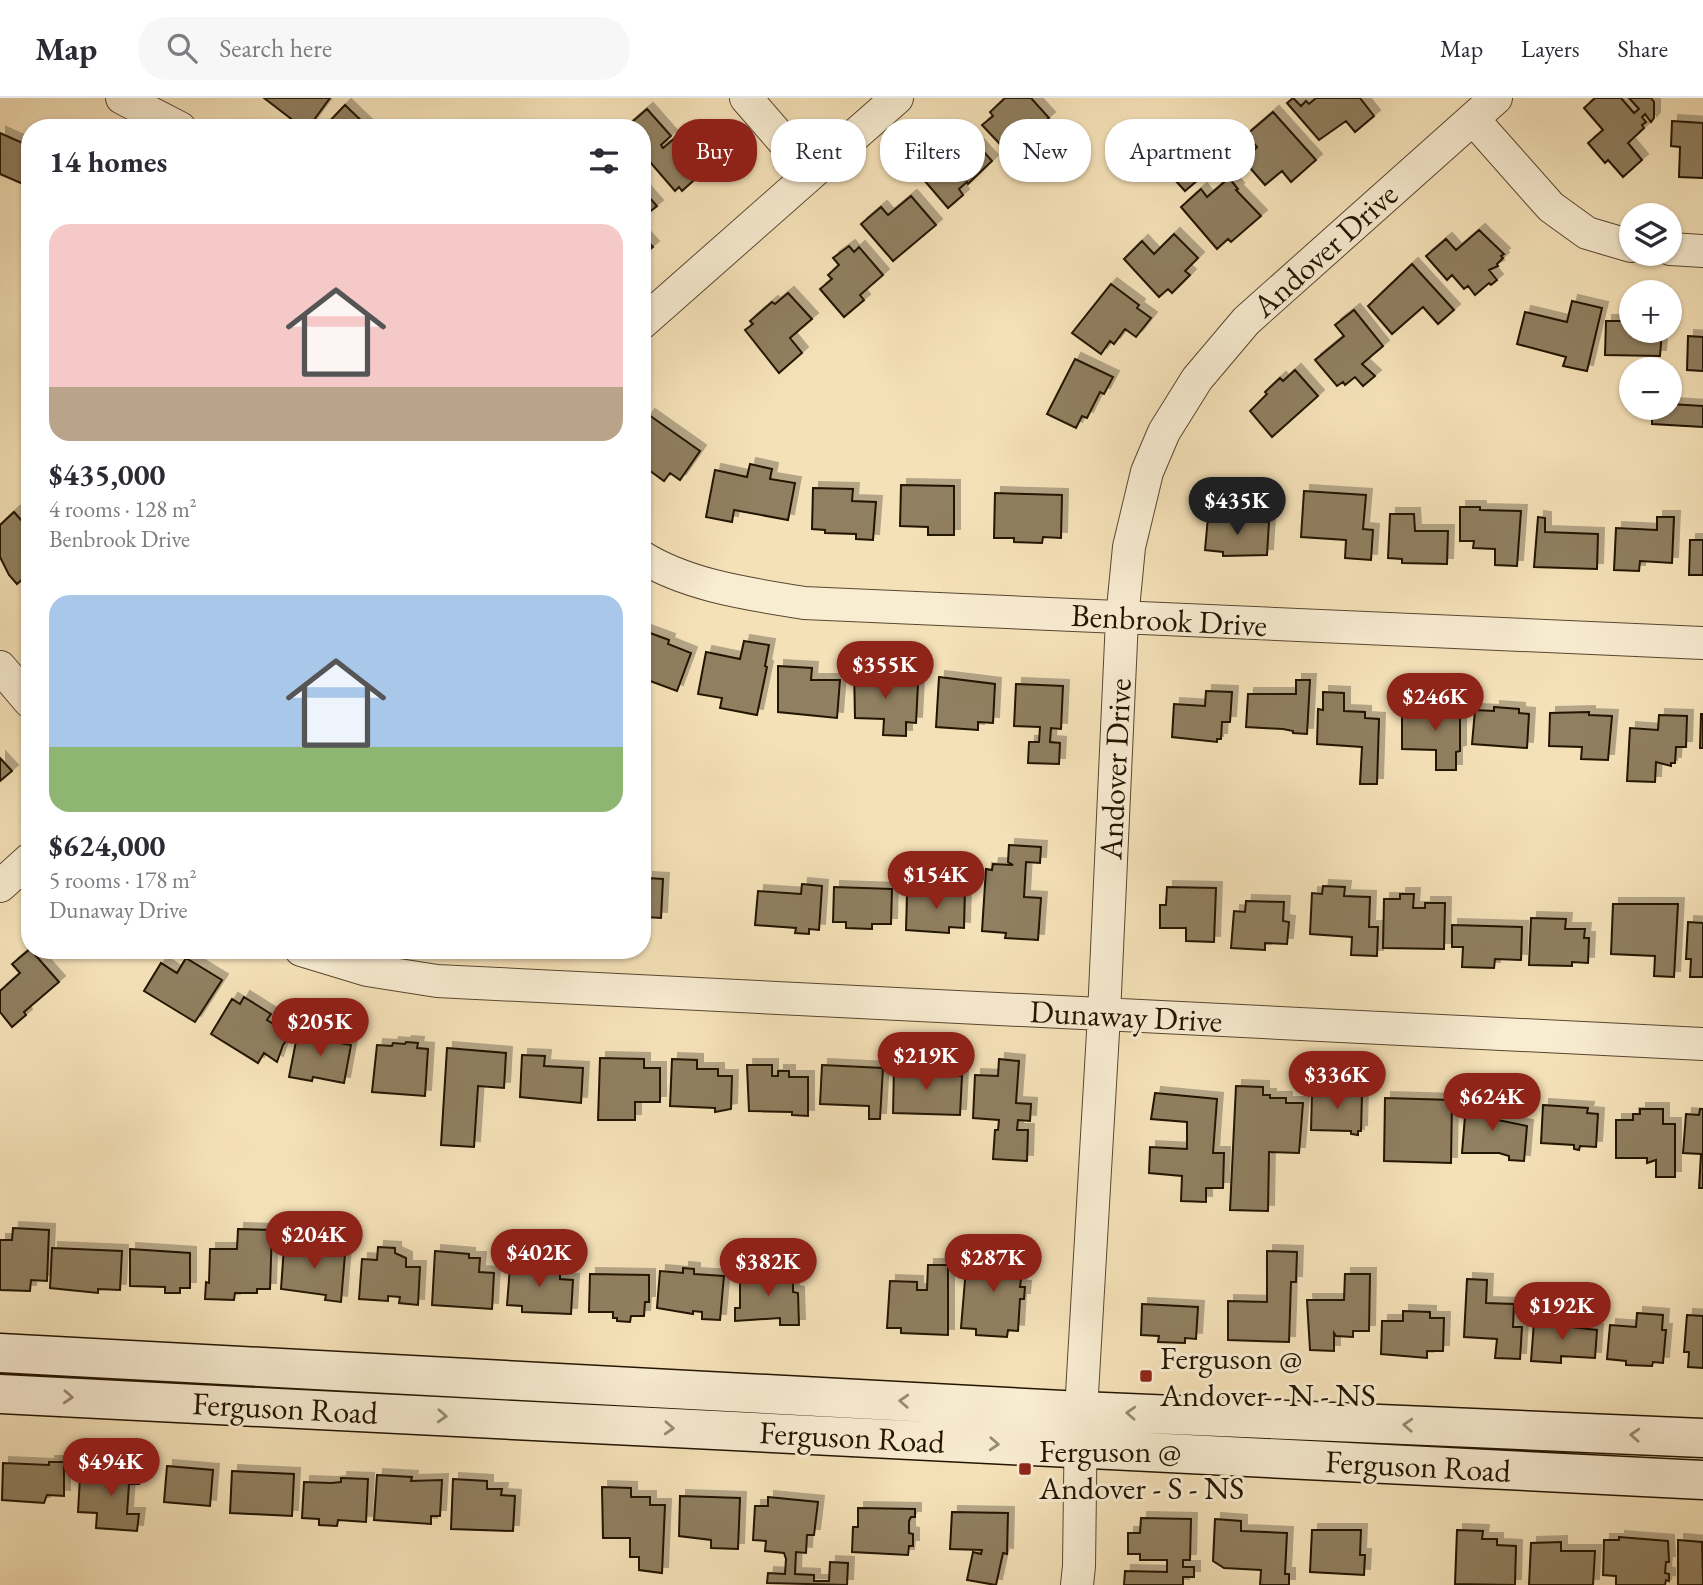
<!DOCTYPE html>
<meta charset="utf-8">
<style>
body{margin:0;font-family:"EB Garamond",serif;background:#f7f7f7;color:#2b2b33;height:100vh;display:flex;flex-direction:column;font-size:26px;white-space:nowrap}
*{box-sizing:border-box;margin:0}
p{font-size:23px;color:#7c7c81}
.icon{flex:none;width:38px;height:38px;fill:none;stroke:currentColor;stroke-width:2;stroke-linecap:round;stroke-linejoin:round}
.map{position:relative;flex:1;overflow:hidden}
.drawer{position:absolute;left:21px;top:21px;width:630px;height:840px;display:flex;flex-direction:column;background:#fff;border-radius:28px;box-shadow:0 2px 5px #0004}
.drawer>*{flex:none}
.hud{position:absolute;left:672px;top:21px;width:665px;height:63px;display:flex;gap:14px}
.buttons{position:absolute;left:1619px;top:105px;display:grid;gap:14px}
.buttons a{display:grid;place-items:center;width:63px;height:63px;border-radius:50%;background:#fff;box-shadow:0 2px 5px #0004;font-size:35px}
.price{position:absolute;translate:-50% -60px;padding:0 16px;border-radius:24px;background:#8f2418;color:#fff;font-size:23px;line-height:46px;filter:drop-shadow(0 2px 4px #0008)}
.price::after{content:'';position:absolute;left:50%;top:42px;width:21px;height:16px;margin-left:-10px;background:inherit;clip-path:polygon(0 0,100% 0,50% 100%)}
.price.selected{background:#222;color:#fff}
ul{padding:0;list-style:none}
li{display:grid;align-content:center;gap:14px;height:371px;padding:0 28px}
li span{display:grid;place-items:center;height:217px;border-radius:21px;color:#555}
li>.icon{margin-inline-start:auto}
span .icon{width:126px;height:126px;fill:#fffc;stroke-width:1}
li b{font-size:30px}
h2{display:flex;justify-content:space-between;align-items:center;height:84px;padding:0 28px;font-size:30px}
.pill{padding:0 24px;border-radius:28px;background:#fff;box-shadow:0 2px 5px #0004;font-size:24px;line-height:63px}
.pill.selected{background:#8f2418;color:#fff}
header{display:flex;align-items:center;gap:42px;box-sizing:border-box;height:98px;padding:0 35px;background:#fff;border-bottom:2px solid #e1e1e2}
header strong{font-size:33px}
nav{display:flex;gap:38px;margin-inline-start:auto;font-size:24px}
.search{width:490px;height:63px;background:#f7f7f7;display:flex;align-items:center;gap:18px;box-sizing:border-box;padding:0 24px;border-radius:28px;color:#7c7c81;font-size:26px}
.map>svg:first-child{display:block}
.building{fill:#907f60;stroke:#231401;stroke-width:2;filter:url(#shadow)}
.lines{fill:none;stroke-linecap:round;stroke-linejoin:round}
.minor-casing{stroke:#58472f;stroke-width:34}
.secondary-casing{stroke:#231401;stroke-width:41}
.minor{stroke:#f8ecd1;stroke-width:32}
.secondary{stroke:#f8ecd1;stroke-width:38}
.oneway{stroke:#988b73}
.poi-dot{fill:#8f2418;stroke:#f8ecd1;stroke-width:2.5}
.labels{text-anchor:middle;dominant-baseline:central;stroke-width:6;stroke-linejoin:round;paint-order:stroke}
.street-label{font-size:32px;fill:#231401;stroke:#f8ecd1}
.poi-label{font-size:32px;fill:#231401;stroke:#f8ecd1;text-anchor:start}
</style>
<header>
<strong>Map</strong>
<div class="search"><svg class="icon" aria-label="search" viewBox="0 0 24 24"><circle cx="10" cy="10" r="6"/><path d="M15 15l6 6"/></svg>Search here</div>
<nav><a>Map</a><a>Layers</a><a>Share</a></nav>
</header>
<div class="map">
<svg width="1703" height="1487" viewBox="0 0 1703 1487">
<defs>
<filter id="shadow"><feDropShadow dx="6" dy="-6" stdDeviation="0" flood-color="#0004"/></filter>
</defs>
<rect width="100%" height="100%" fill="#f5e1b8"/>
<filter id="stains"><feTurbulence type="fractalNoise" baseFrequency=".00286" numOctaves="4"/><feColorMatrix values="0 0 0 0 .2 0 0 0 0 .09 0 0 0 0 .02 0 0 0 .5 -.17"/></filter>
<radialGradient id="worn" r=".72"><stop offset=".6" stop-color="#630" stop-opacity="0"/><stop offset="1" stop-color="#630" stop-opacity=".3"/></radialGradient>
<!-- building -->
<path class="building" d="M264 0H330L308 30H303Z
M1005 0H1031L1049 20 1029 38 1034 44 1014 61 982 27 993 18 990 14Z
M1293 0 1301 8 1306 3 1309 6 1316 0H1360L1374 18 1355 34 1346 23 1319 42 1287 5Z
M1595 0H1621L1634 15 1639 11 1629 0H1651L1654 4V20L1651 24 1645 16 1642 19 1646 24 1642 27 1644 30 1628 45 1642 62 1623 79 1608 62 1605 65 1588 45 1603 32 1584 10Z
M345 7 369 30H323Z
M647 11 671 38 661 47 663 50 688 29 714 58 701 69 704 73 682 93 679 89 675 93 650 64 642 71V30H625Z
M1273 14 1316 62 1291 84 1282 73 1265 87 1244 63 1257 49 1246 37Z
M1672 23 1703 25V80L1679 79 1680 49 1671 48Z
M966 34 992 63 968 86 967 84 959 91 963 97 948 110 924 82 934 73 931 69 938 62 935 59 949 47 947 44 950 41 954 46 957 43 954 40Z
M0 35 27 47 30 41V89L0 76Z
M1192 35 1218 65 1185 93 1164 70 1161 73 1155 67Z
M1229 80 1238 91 1236 92 1261 118 1231 144 1228 141 1217 151 1181 109 1201 91 1207 99Z
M642 91 657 108 642 120Z
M911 98 936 127 893 163 861 126 881 109 888 117Z
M1479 132 1504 156 1501 158 1503 160 1497 166 1498 168 1489 172 1497 182 1491 187 1489 185 1475 197 1468 188 1464 191 1452 177 1447 182 1426 158 1446 141 1456 152Z
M1174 136 1198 160 1185 173 1190 177 1172 195 1168 191 1159 199 1124 161 1142 143 1154 156Z
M642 137 653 149 642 158Z
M849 148 854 154 859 149 883 177 860 197 864 202 844 219 820 191 832 181 828 177 839 167 833 160Z
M1412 166 1454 212 1438 226 1423 209 1392 236 1368 208Z
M1111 186 1139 207 1137 210 1151 220 1136 239 1125 231 1114 246 1110 243 1101 256 1072 235Z
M788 195 812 221 790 240 802 255 779 275 745 232 753 226 750 223 772 204 775 206Z
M1572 203 1602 210 1587 273 1563 268 1566 259 1517 246 1525 214 1567 224Z
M1354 212 1383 248 1362 266 1375 278 1363 288 1355 279 1345 287 1343 284 1337 288 1315 262 1344 238 1335 227Z
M1624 216H1631V233H1662L1660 258 1605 257 1606 223H1624Z
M1688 238 1703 239V273L1687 272Z
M1075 261 1113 279 1104 296 1100 294 1087 320 1082 318 1076 330 1047 316Z
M1295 272 1318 298 1272 339 1250 313 1267 296 1265 294 1280 280 1283 283Z
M1670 306 1703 308V329L1652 326V319H1641V310H1670Z
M649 317 700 353 680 382 670 375 664 383 642 367V327Z
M750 366 772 371 770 381 795 385 788 422 734 412 732 424 706 419 715 372 747 379Z
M901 387 954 388V437H928V429L900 428Z
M813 390 853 391 852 403 876 404 873 442 856 441V436L825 435V432L812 431Z
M1304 393 1366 397 1363 431 1373 432 1371 462 1345 460 1346 442 1301 439Z
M995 395 1062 397 1061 440 1043 439 1042 445 1014 444V440H994Z
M1460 409H1480V412L1521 413 1517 468 1495 467V451L1473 450 1474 443H1460Z
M14 414 30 432V475L17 486 9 477 0 459V427Z
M1390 416H1414L1415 433H1448L1447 466 1402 465V461L1388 460Z
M1208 419 1269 424 1267 457 1223 458V454L1205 452Z
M1538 419 1545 420V434L1598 436 1597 471 1534 469Z
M1657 419H1674L1672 465 1640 463 1639 473 1614 472 1616 430 1657 432Z
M1690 442H1703V477H1689Z
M642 532 669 542 668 546 691 555 677 593 642 580Z
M744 543 769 547 765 568 767 569 757 617 720 610 722 600 698 596 706 554 740 561Z
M778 568 812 570 811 582H840L837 620 778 614Z
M854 571 881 572 880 585 918 586 916 625 906 624V638L883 637 884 621 855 620Z
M939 579 995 586 993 625 978 624V632L936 629Z
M1296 582H1310L1307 636 1293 635V633L1283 631 1246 629 1248 596H1296Z
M1016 586 1063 588 1061 631 1051 630 1050 644 1060 645 1059 666 1028 665 1029 644H1039L1040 629 1014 628Z
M1206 593 1232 594 1230 624H1222L1221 641H1217V644L1172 639 1174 606 1205 608Z
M1323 594 1344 595V613L1365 614V620L1379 621 1377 686H1360L1362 649 1317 646 1318 611 1323 612Z
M1431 604 1458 605V617L1460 618V653L1456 654V672H1436V652L1402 651V616H1431Z
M1494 609 1519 611V615L1529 616 1527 650 1472 646 1475 612 1494 613Z
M1589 614V617L1612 618 1608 662 1581 661 1582 649 1549 648 1550 615Z
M1701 616H1703V650H1700Z
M1659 617 1687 618 1686 649H1676L1675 665H1671V668L1656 664 1655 684 1627 683 1630 630 1658 632Z
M0 660 12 673 0 683Z
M1009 747 1041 749 1040 765 1026 764 1024 799 1041 800 1038 842 1005 840 1006 835 982 833 986 771 992 772 993 766 1013 767 1008 764Z
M647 780 663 781 661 820 645 819V824H642V788H647Z
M802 786 822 788 819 832 809 831V836L795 835 796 830 755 827 758 793 801 796Z
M1323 788 1345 789 1344 798 1370 799 1369 829H1378L1377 858 1351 857 1352 839 1310 836 1312 795 1322 796Z
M834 789 892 791 891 826H872V831L846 830V824H833Z
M1167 789 1216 790 1214 844 1186 843V830H1160V807H1166Z
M946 790H965L964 830 949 829V835L906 832 907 796 946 798Z
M1400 796H1414L1413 810H1425V805H1445L1444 851 1383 850 1384 801H1400Z
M1246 803 1284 804 1283 823 1289 824 1287 846 1265 845V852L1231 850 1234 813 1245 814Z
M1613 806H1678L1674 879 1654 878 1655 858 1611 856Z
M1531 820 1566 821 1565 831H1585L1584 840H1589L1588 865 1572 864V868L1529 867Z
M1688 824 1703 825V879H1690L1691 861H1686Z
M1452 827 1522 829 1521 862 1495 861 1494 870 1462 869 1463 849H1452Z
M30 851 59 884 24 914 26 917 12 929 0 914V893L20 875 12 866Z
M186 860 222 882 195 924 144 893 161 865 177 875Z
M244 899 271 916 267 922 291 937 283 947 277 964 264 955 258 965 211 936 232 901 240 906Z
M298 933 319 937 318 941 326 943 327 937 340 940 339 945 351 947 344 985 313 979 312 983 289 979Z
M406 944 418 945 417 950 428 951 425 998 372 994 377 947 392 948 393 945 405 946Z
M447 950 506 955 504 990 478 988 474 1049 441 1047Z
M522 957 545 958 544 968 583 970 581 1005 520 999Z
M600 960 644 961V970H660V1004H635V1022H598Z
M672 961 697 962V971H718V978H732L731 1011 715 1014V1010L670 1008Z
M999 961 1019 963 1016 1005 1031 1006 1030 1023 1018 1022 1017 1032H1028L1027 1063 993 1061 995 1032H998L999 1022 973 1020 975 977 998 978Z
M747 967H772V978H778V973H789V979H808V1018L792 1017V1014L749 1013Z
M822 967 883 970 880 1021H869V1008L820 1006Z
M894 969 947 971 946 978H962L960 1017 893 1015Z
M1236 988 1263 989V997H1270V1000H1286V1005H1303L1299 1055 1269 1054 1268 1113 1230 1112Z
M1325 989 1353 990V997H1362L1361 1033H1358V1037L1351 1036V1033L1311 1032 1312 996 1325 997Z
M1155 995 1217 1001 1213 1055H1224L1223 1090H1206V1104L1181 1103 1182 1078 1149 1075 1150 1049 1187 1051V1024L1151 1021Z
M1385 1000 1452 1002 1451 1065 1384 1063Z
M1470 1000 1495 1002 1493 1021 1527 1028 1524 1063 1509 1062V1058L1499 1055H1462L1465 1018 1469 1019Z
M1543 1007 1588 1010 1587 1015 1598 1016 1596 1049 1580 1048 1579 1052 1574 1051V1047L1541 1045Z
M1640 1011H1663V1026H1675V1079H1656V1062L1647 1065V1060H1616V1022H1633V1016H1640Z
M1700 1011H1703V1090H1699L1701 1056 1683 1055 1686 1016 1699 1017Z
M13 1130 49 1132 47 1183 31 1182 30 1193 0 1192V1142H12Z
M238 1131 272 1132 270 1191H257V1195H235L234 1202 205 1201 206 1184 209 1185 210 1151H237Z
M319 1143 333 1144V1155L345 1156 341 1204 325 1202 326 1197 281 1191 284 1149 319 1152Z
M378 1149 395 1150V1155L406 1160V1169H420L418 1207 399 1205 400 1199 388 1198V1203L359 1201 362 1161 377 1162Z
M52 1150 122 1153 120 1192 98 1191V1195L50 1190Z
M130 1151 190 1155V1190H180V1195H165V1189L130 1188Z
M435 1153 469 1156V1160H480L479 1174 494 1175 492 1211 432 1207Z
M1267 1153 1297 1154 1296 1184H1291L1289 1244 1228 1242V1203L1267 1204Z
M984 1155 1024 1158 1020 1189H1025L1024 1201H1020L1018 1233 1008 1232 1007 1239 976 1237V1231L961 1230 967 1158 984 1160Z
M519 1161 538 1163V1170L560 1172V1181L573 1182 571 1216 522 1214V1208L507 1207 510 1169 519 1170Z
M928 1167H948V1237L901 1235V1230H887L890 1183 917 1184V1192H927Z
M683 1170 694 1171V1176L724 1178 720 1222 702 1221V1214L693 1213V1216L657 1210 660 1173 683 1175Z
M777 1173V1177H793V1194L798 1195 799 1227H780V1220L735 1223V1210H740V1176Z
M590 1176 649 1177V1204H645L644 1218H631L630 1224 617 1223V1220H613V1214H589Z
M1345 1176H1370L1369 1233H1353V1239L1336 1238 1334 1235V1253L1310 1252 1307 1202H1344Z
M1467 1181 1487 1182 1486 1205 1514 1206 1513 1229H1522L1520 1261 1495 1260 1497 1241 1464 1239Z
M1142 1206 1198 1209 1196 1241 1185 1240V1245L1158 1244 1159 1238 1141 1237Z
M1403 1213 1430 1214V1220H1444L1443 1253H1427V1260L1381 1256 1382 1223H1403Z
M1637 1215 1663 1217 1662 1232H1666L1663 1265 1653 1264 1652 1268 1626 1267V1263L1607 1261 1610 1227 1636 1229Z
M1687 1217 1703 1218V1270L1688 1269 1689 1254H1684Z
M1534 1224H1571L1570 1229 1597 1232 1595 1260 1561 1258V1265L1531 1263Z
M49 1364H64V1398L47 1397 44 1405 2 1402 3 1365 49 1367Z
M112 1366 140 1367 139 1386H129L127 1416H139L137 1433 96 1430 97 1415 78 1414 80 1379 111 1381Z
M167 1368 213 1372 210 1408 164 1404Z
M232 1373 294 1376 292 1418 230 1415Z
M377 1377 412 1379 411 1383 442 1382 440 1418H431V1426L374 1422Z
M341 1380 368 1381 366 1424 338 1422 337 1428 319 1427V1421L302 1420 304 1384 331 1385 341 1384Z
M453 1381 487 1383V1391H502L501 1397 515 1398 513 1433 451 1431Z
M602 1389 631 1390V1399H650V1407H665L662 1475 639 1472V1459H630V1440H603Z
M680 1398 740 1400 738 1451 711 1450V1442L679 1438Z
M768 1399 818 1404 814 1437H807L806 1455 796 1454 795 1476 814 1477V1483H829L830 1464 848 1465 847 1487 767 1485 768 1475 785 1476 786 1461 784 1455 765 1453 766 1443 753 1442 755 1408H768Z
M858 1410 915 1411V1419H911L909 1423V1435L913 1436V1448H909L908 1457 852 1454 853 1429H858Z
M952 1414 1008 1415 1007 1456 1003 1455 996 1487 967 1482 973 1454 981 1456 982 1452 950 1451Z
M1141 1420 1191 1421 1190 1462H1183V1469H1194V1479H1183V1487H1124L1125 1473 1167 1474V1462H1140V1456H1128V1435H1140Z
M1215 1421 1241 1423V1433L1287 1435 1285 1476H1289V1487H1260L1261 1472 1224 1470 1213 1463Z
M1312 1432H1361L1360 1457H1365L1364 1477 1310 1474Z
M1457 1432 1483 1433 1482 1441H1497V1447L1516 1448 1515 1487 1455 1486Z
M1619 1439 1668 1443 1669 1464H1666L1665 1475 1669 1476V1483L1666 1482 1665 1487H1616V1478L1603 1477 1604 1442H1619Z
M1678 1442 1702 1444 1703 1487H1678Z
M1561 1444V1453H1595L1593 1487H1529L1531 1445Z"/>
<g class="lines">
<!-- minor casing -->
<g class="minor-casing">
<path id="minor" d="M122 0 180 30
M746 0 811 75
M1473 21 1551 109 1587 135 1631 148
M1670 151 1703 153
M642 225 897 0
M642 459C689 488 750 496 804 505L1703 545
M0 569 30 604
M0 788 30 761
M301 852 367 872 437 883 1703 946
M1077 1487 1079 1468 1081 1313 1104 917 1122 521 1129 449 1147 374 1164 334 1197 281 1246 223 1496 0"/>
</g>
<!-- secondary casing -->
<g class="secondary-casing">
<path id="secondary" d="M0 1255 1081 1313 1703 1340
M0 1296 1703 1382"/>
</g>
<!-- minor -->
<use href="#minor" class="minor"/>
<!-- secondary -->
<use href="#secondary" class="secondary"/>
</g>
<!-- one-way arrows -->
<defs><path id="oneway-chevron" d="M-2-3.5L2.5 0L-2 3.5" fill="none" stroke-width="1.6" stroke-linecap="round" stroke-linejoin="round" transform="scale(1.75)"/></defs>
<g class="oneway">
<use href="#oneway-chevron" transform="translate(68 1299) rotate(3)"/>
<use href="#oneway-chevron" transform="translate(904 1303) rotate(-177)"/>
<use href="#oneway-chevron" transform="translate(1131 1315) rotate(-177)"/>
<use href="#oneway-chevron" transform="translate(442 1318) rotate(3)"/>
<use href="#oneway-chevron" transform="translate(1408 1327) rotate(-177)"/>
<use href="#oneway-chevron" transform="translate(669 1330) rotate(3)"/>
<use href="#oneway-chevron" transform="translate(1635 1337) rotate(-177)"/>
<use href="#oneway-chevron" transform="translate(994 1346) rotate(3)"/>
</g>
<!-- markers -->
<g class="poi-dot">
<rect x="1139" y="1271" width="14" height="14" rx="3.5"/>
<rect x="1018" y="1364" width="14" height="14" rx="3.5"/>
</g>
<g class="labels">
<!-- street labels -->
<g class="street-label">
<text transform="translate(1325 152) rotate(-42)">Andover Drive</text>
<text transform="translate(1169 522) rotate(3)">Benbrook Drive</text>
<text transform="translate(1115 671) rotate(-87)">Andover Drive</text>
<text transform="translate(1126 918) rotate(3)">Dunaway Drive</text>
<text transform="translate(285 1310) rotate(3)">Ferguson Road</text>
<text transform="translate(852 1339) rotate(3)">Ferguson Road</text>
<text transform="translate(1418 1368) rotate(3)">Ferguson Road</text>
</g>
<!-- poi labels -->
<g class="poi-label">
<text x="1160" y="1260">Ferguson @<tspan x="1160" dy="37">Andover - N - NS</tspan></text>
<text x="1039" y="1353">Ferguson @<tspan x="1039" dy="37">Andover - S - NS</tspan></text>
</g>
</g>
<rect width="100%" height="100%" filter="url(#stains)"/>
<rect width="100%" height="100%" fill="url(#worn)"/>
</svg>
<div class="buttons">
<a><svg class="icon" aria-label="layers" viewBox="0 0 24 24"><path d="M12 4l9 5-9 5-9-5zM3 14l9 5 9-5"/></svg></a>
<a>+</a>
<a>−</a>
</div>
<b class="price selected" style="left:1237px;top:439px">$435K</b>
<b class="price" style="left:885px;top:603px">$355K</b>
<b class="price" style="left:1435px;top:635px">$246K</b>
<b class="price" style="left:936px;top:813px">$154K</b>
<b class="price" style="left:320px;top:960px">$205K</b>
<b class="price" style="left:926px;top:994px">$219K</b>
<b class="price" style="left:1337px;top:1013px">$336K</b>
<b class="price" style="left:1492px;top:1035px">$624K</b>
<b class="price" style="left:314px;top:1173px">$204K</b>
<b class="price" style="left:539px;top:1191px">$402K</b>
<b class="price" style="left:993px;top:1196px">$287K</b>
<b class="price" style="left:768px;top:1200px">$382K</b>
<b class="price" style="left:1562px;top:1244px">$192K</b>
<b class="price" style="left:111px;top:1400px">$494K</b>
<div class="hud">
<a class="pill selected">Buy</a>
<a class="pill">Rent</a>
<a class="pill">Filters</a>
<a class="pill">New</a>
<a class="pill">Apartment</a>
</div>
<section class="drawer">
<h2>14 homes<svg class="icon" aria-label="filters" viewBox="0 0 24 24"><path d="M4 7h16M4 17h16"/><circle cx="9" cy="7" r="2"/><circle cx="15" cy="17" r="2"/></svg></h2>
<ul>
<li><span style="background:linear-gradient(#f6c9c9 75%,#b9a48a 0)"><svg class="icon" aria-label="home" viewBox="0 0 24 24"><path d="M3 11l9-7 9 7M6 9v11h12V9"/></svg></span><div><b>$435,000</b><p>4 rooms · 128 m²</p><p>Benbrook Drive</p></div></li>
<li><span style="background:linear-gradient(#a9c7e8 70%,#8fb573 0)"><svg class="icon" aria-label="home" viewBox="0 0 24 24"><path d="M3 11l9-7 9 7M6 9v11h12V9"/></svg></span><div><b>$624,000</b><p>5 rooms · 178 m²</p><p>Dunaway Drive</p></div></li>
</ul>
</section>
</div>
